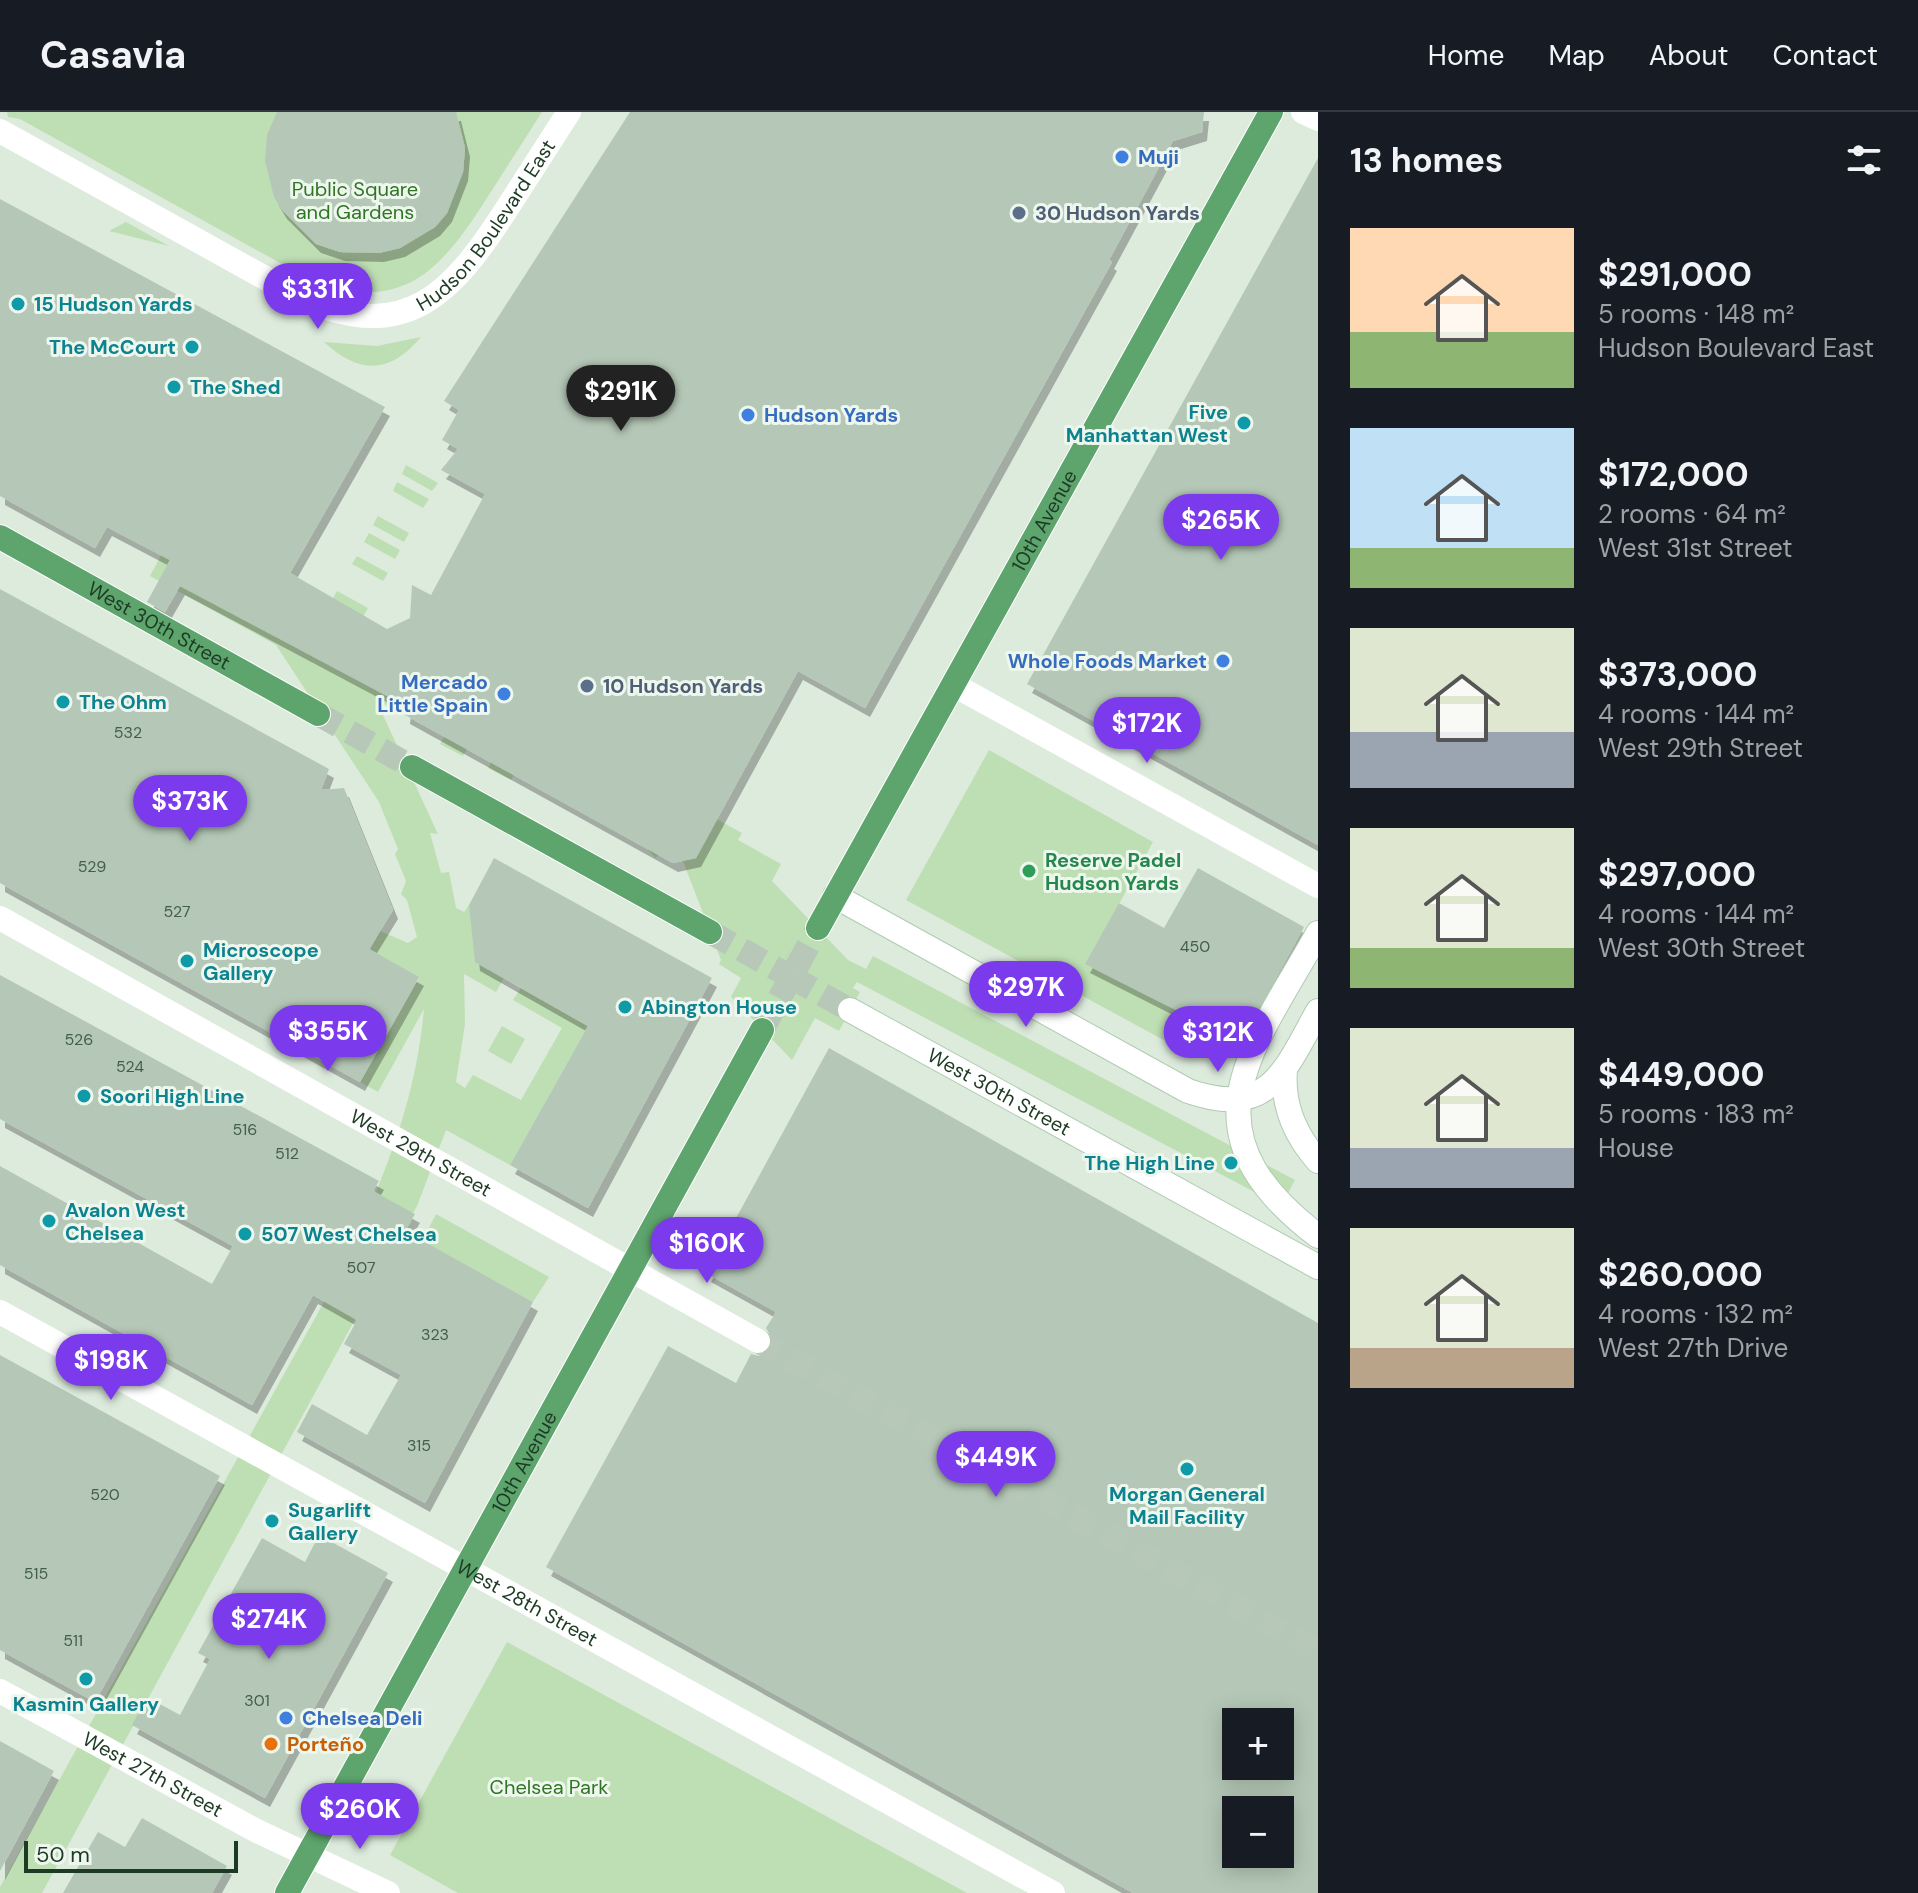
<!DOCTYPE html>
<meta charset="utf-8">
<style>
body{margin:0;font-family:"DM Sans",sans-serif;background:#20242c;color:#f1f3f6;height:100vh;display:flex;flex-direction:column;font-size:30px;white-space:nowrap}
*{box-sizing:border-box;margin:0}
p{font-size:26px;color:#9ea1a6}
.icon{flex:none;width:44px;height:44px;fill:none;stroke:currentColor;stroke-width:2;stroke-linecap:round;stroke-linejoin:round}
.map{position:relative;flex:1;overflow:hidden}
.panel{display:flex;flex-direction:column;background:#171b24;width:600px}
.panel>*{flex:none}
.tools{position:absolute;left:1222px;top:1596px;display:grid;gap:16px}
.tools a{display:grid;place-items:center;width:72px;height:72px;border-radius:0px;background:#171b24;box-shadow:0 4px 20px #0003;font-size:40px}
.scale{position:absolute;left:24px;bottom:20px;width:214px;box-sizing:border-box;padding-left:8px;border:4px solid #1d3b24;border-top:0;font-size:22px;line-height:28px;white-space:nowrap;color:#1d3b24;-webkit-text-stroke:6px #eef7ee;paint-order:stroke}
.price{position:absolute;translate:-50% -68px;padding:0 18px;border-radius:28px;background:#7c3aed;color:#fff;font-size:26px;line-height:52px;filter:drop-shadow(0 2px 4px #0008)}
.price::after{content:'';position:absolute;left:50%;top:48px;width:24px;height:18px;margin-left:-12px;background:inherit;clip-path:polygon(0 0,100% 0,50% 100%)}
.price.current{background:#222;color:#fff}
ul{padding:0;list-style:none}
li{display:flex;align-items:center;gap:24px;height:200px;padding:0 32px}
li span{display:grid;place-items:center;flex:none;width:224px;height:160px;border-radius:0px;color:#555}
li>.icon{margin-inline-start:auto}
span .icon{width:96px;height:96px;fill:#fffc;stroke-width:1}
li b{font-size:34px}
h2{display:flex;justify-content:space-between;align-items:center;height:96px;padding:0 32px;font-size:34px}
header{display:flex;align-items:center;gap:48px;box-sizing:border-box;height:112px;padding:0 40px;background:#171b24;border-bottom:2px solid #363941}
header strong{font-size:38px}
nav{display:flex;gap:44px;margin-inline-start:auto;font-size:28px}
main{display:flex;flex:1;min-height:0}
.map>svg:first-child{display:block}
.green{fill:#bedeb3}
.building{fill:#b5c8b7;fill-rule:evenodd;filter:url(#shadow)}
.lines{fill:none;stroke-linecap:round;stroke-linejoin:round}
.minor-tunnel{stroke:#b7c8b8;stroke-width:24;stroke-dasharray:24 12;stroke-linecap:butt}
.secondary-tunnel{stroke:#b7c8b8;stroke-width:24;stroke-dasharray:24 12;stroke-linecap:butt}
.primary-tunnel{stroke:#b7c8b8;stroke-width:24;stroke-dasharray:24 12;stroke-linecap:butt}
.secondary-casing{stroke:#afcbb2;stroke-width:26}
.primary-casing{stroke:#fff;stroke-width:26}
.minor{stroke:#fff;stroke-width:24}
.tertiary{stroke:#fff;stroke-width:24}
.secondary{stroke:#fff;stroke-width:24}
.primary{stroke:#5da46d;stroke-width:24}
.shop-dot{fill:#3f7fe0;stroke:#eef7ee;stroke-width:3}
.service-dot{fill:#5c6f8a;stroke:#eef7ee;stroke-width:3}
.culture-dot{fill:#0f9aa8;stroke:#eef7ee;stroke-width:3}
.leisure-dot{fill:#2e9e5b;stroke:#eef7ee;stroke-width:3}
.food-dot{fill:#e8710a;stroke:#eef7ee;stroke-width:3}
.labels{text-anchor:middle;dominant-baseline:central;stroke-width:6;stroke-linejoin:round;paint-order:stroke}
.number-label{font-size:16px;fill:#435e49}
.shop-label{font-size:20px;font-weight:bold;fill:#366cbe;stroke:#eef7ee;text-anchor:start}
.park-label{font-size:20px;fill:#307524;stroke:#eef7ee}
.service-label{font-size:20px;font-weight:bold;fill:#4e5e75;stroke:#eef7ee;text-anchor:start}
.street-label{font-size:20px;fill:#1d3b24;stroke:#eef7ee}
.culture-label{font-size:20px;font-weight:bold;fill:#0d838f;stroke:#eef7ee;text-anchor:start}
.leisure-label{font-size:20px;font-weight:bold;fill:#27864d;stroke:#eef7ee;text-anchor:start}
.food-label{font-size:20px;font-weight:bold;fill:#c56008;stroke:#eef7ee;text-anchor:start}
</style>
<header>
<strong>Casavia</strong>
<nav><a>Home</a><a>Map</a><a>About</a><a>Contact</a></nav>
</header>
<main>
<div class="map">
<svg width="1318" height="1781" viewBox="0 0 1318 1781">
<defs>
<filter id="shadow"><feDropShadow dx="5" dy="9" stdDeviation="0" flood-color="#0004"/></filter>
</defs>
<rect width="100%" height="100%" fill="#ddebdd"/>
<!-- green -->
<path class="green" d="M7 0H542C523 30 504 59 485 89 439 161 400 203 309 167L20 7 8 5Z
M126 110 169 134 109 119Z
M421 225C390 262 360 263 324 230L377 234Z
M0 312 742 721 738 728 781 752 772 769 848 848 866 857 873 844 1295 1068 1281 1094 857 870 853 876 860 880 839 919 815 906 792 948 731 885 741 866 719 852 721 848 676 731 655 746 641 729 523 646 511 668 488 656 501 633 477 620 463 644 440 632 454 607 404 579 394 597 376 588 438 722 430 721 441 761 449 760 456 796 464 800 469 793 504 866 496 880 464 862 465 912 456 970 465 976 473 963 521 988 562 916 513 888 521 876 588 914 510 1053 446 1018 417 1094 42 1781H0V1775L340 1161C381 1072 415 996 424 897L378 980 360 970 419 866 370 838 380 819 408 831 417 825 407 788 401 782 406 769 395 742 398 737 379 690 276 533 150 464 161 443 60 387Z
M406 353 438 371 432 379 402 362Z
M397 370 429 387 423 396 393 379Z
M378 404 409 421 404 430 373 413Z
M369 421 400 438 395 447 364 430Z
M357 444 388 461 383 469 352 452Z
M337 479 368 496 363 505 332 488Z
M989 638 1153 730 1086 852 1182 901 1179 908 1220 931 1232 921 1243 926 1218 939 1182 938 906 788Z
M502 914 525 927 511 952 488 939Z
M436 1102 549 1165 533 1190 422 1129Z
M507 1530 967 1781H458L390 1743Z"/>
<!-- building -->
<path class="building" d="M277 0H456L465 36 463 60 447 101 435 115 400 136 379 141 340 140 316 132 282 98 274 85 265 49 267 23Z
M630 0H1204L1202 20 1173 29 1109 148 1112 150 865 596 798 559 696 746 673 751 405 603 406 594 180 474 165 500 147 490 170 448 107 415 95 436 0 384V87L385 295 290 461 387 517 410 506 412 473 431 483 485 382 441 358 458 337 442 328 459 298 444 289Z
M1318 46V733L1027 572Z
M0 477 329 657 321 678 344 676 393 798 369 837 419 865 360 970 0 771Z
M494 746 712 866 588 1096 510 1053 588 914 475 850 469 793Z
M1198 756 1304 815 1243 926 1232 920 1228 928 1223 925 1220 931 1179 908 1182 901 1085 852 1119 791 1164 816Z
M0 863 379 1069 373 1079 415 1102 405 1119 533 1190 425 1391 297 1320 312 1292 367 1323 401 1263 344 1232 357 1208 313 1183 252 1293 0 1153V1054L212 1172 233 1134 0 1007Z
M829 936 1318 1211V1781H1133L546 1455 668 1234 736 1271 751 1242 759 1244 771 1237 773 1228 766 1216 776 1200 706 1161ZM1236 1610H1280V1654H1236ZM1236 1698H1280V1742H1236Z
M0 1243 220 1364 95 1590 0 1538Z
M319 1423 388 1461 265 1686 132 1613 147 1585 180 1603 210 1547 198 1541 262 1426 305 1450Z
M0 1629 54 1659 0 1759Z
M142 1706 227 1754 212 1781H63L98 1720 125 1735Z"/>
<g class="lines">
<!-- minor-tunnel -->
<path class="minor-tunnel" d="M758 1229 1318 1539"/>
<!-- secondary-tunnel -->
<path class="secondary-tunnel" d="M791 865 850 898"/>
<!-- primary-tunnel -->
<path class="primary-tunnel" d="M318 602 412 655
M710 820 791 865
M762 918 818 816"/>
<!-- secondary casing -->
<g class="secondary-casing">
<g id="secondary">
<path d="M835 784 1188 979C1269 1007 1284 960 1318 899"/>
<path d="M1318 821C1252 939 1178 1018 1318 1124"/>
<path id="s5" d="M850 898 1318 1155"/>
<path d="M1285 958C1282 993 1295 1023 1318 1049"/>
</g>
</g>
<!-- primary casing -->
<g class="primary-casing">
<g id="primary">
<path id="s6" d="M0 425 318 602"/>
<path d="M412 655 710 820"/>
<path id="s7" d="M818 816 1271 0"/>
<path id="s8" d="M287 1781 762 918"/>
</g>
</g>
<!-- minor -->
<g class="minor">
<path d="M1303 0 1318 7"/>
<path id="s1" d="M0 19 303 187C407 233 453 180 506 98 527 65 548 33 569 0"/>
<path id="s2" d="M0 806 758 1229"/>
<path id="s3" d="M0 1200 1053 1781"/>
<path id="s4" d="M0 1579 255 1718 388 1781"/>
</g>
<!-- tertiary -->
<path class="tertiary" d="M954 573 1318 774"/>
<!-- secondary -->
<use href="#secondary" class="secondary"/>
<!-- primary -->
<use href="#primary" class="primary"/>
</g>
<!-- markers -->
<g class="shop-dot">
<circle cx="1122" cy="45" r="8"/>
<circle cx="748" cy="303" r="8"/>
<circle cx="1223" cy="549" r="8"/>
<circle cx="504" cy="582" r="8"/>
<circle cx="286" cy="1606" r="8"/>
</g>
<g class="service-dot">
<circle cx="1019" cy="101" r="8"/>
<circle cx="587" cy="574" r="8"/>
</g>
<g class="culture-dot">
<circle cx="18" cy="192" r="8"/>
<circle cx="192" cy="235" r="8"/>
<circle cx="174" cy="275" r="8"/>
<circle cx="1244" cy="311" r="8"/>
<circle cx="63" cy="590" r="8"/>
<circle cx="187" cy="849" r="8"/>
<circle cx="625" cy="895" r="8"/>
<circle cx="84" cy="984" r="8"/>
<circle cx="1231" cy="1051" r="8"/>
<circle cx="49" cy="1109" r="8"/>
<circle cx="245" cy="1122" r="8"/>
<circle cx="1187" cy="1357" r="8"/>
<circle cx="272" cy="1409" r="8"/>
<circle cx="86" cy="1567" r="8"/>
</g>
<circle class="leisure-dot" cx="1029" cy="759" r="8"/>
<circle class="food-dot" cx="271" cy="1632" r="8"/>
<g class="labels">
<!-- number labels -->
<g class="number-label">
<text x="128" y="620">532</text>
<text x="92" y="754">529</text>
<text x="177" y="799">527</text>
<text x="1195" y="834">450</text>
<text x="79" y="927">526</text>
<text x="130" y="954">524</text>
<text x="245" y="1017">516</text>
<text x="287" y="1041">512</text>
<text x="361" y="1155">507</text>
<text x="435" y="1222">323</text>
<text x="419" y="1333">315</text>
<text x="105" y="1382">520</text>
<text x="36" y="1461">515</text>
<text x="73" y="1528">511</text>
<text x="257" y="1588">301</text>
</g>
<!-- shop labels -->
<g class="shop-label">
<text x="1138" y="45">Muji</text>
<text x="764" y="303">Hudson Yards</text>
<text x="1207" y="549" text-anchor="end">Whole Foods Market</text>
<text x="488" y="570" text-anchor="end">Mercado<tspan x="488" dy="23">Little Spain</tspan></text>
<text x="302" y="1606">Chelsea Deli</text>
</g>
<!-- park labels -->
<g class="park-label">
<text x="355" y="77">Public Square<tspan x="355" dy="23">and Gardens</tspan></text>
<text x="549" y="1675">Chelsea Park</text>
</g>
<!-- service labels -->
<g class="service-label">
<text x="1035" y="101">30 Hudson Yards</text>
<text x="603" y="574">10 Hudson Yards</text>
</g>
<!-- street labels -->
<g class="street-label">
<text stroke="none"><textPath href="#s1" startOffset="572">Hudson Boulevard East</textPath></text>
<text stroke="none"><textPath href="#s7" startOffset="466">10th Avenue</textPath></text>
<text stroke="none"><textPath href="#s6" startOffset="182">West 30th Street</textPath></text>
<text stroke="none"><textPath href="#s5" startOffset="170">West 30th Street</textPath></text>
<text stroke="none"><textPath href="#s2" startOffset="482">West 29th Street</textPath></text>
<text stroke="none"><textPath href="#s8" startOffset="492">10th Avenue</textPath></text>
<text stroke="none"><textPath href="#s3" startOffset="602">West 28th Street</textPath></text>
<text stroke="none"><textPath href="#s4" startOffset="174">West 27th Street</textPath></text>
</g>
<!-- culture labels -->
<g class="culture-label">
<text x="34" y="192">15 Hudson Yards</text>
<text x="176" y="235" text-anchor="end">The McCourt</text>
<text x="190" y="275">The Shed</text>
<text x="1228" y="300" text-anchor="end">Five<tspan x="1228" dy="23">Manhattan West</tspan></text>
<text x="79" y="590">The Ohm</text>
<text x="203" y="838">Microscope<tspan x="203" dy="23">Gallery</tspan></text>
<text x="641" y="895">Abington House</text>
<text x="100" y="984">Soori High Line</text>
<text x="1215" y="1051" text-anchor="end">The High Line</text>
<text x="65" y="1098">Avalon West<tspan x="65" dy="23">Chelsea</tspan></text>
<text x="261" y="1122">507 West Chelsea</text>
<text x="1187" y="1382" text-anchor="middle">Morgan General<tspan x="1187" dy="23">Mail Facility</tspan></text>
<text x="288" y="1398">Sugarlift<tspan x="288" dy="23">Gallery</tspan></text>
<text x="86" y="1592" text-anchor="middle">Kasmin Gallery</text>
</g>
<!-- leisure labels -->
<g class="leisure-label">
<text x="1045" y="748">Reserve Padel<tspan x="1045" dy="23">Hudson Yards</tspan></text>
</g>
<!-- food labels -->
<g class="food-label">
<text x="287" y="1632">Porteño</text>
</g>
</g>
</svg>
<div class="tools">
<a>+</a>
<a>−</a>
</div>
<div class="scale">50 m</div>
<b class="price" style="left:318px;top:219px">$331K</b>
<b class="price current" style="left:621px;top:321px">$291K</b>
<b class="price" style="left:1221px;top:450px">$265K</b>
<b class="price" style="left:1147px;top:653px">$172K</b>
<b class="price" style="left:190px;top:731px">$373K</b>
<b class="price" style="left:1026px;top:917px">$297K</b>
<b class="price" style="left:328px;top:961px">$355K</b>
<b class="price" style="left:1218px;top:962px">$312K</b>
<b class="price" style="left:707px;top:1173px">$160K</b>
<b class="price" style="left:111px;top:1290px">$198K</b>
<b class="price" style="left:996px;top:1387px">$449K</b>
<b class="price" style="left:269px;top:1549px">$274K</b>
<b class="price" style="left:360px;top:1739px">$260K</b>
</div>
<section class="panel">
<h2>13 homes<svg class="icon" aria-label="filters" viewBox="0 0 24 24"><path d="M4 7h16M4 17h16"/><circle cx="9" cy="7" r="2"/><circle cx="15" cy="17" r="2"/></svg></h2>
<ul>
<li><span style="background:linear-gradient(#ffd9b3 65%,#8fb573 0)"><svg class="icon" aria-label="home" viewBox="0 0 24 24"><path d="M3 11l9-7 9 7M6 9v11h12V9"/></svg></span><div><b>$291,000</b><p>5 rooms · 148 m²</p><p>Hudson Boulevard East</p></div></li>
<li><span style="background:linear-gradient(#bfe0f5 75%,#8fb573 0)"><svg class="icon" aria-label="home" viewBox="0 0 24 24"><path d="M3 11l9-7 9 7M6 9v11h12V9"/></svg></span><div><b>$172,000</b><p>2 rooms · 64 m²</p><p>West 31st Street</p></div></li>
<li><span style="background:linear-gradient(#dfe7d0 65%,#9aa5b1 0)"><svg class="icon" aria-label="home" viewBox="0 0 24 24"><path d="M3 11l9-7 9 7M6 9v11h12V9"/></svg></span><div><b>$373,000</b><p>4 rooms · 144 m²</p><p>West 29th Street</p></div></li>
<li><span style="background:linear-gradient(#dfe7d0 75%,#8fb573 0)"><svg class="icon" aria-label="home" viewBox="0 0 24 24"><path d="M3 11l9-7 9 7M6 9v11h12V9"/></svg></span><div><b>$297,000</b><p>4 rooms · 144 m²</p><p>West 30th Street</p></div></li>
<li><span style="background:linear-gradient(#dfe7d0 75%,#9aa5b1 0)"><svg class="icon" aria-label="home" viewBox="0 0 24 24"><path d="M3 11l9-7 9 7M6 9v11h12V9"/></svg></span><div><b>$449,000</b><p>5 rooms · 183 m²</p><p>House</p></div></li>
<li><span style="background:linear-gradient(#dfe7d0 75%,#b9a48a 0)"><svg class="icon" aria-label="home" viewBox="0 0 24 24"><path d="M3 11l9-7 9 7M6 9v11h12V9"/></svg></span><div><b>$260,000</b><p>4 rooms · 132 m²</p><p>West 27th Drive</p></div></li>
</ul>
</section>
</main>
